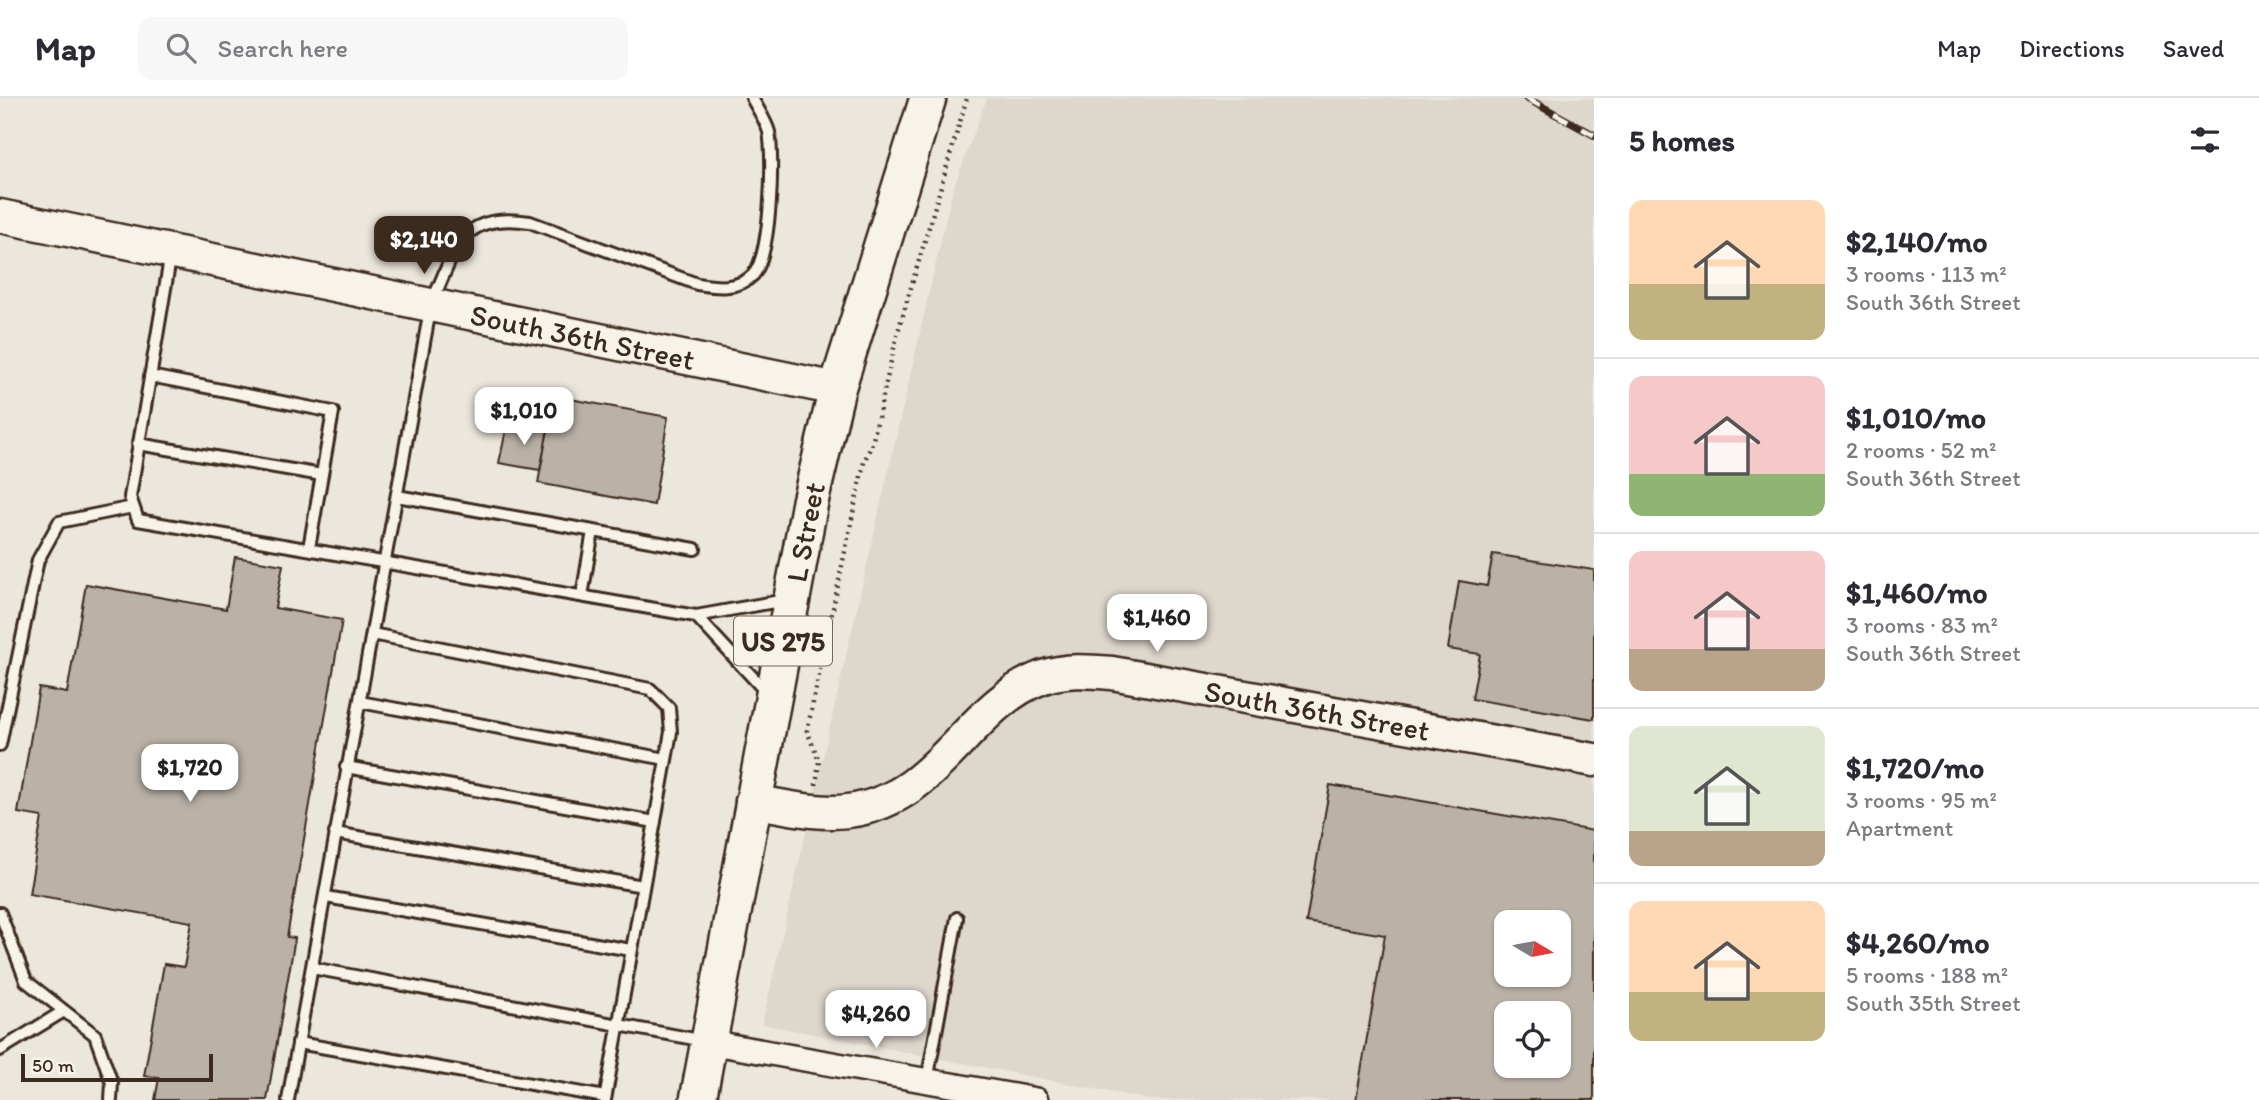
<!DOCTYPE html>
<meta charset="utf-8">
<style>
body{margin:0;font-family:Itim,sans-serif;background:#f7f7f7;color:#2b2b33;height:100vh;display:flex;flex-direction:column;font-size:26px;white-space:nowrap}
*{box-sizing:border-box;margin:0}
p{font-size:23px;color:#7c7c81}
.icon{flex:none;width:38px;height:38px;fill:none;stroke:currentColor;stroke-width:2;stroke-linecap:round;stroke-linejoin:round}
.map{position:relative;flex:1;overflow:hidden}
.details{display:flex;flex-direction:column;background:#fff;width:665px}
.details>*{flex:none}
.needle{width:46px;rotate:100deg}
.buttons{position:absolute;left:1494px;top:812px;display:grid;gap:14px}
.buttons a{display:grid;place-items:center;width:77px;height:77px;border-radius:14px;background:#fff;box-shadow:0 2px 5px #0004;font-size:35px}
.scale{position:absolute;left:21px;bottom:18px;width:192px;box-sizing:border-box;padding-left:7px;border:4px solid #3b2a1e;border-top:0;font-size:19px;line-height:24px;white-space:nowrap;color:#3b2a1e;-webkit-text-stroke:5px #f7f3e8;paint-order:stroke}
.price{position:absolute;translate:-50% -60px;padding:0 16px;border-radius:14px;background:#fff;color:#222;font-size:23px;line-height:46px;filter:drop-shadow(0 2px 4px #0008)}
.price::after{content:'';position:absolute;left:50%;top:42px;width:21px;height:16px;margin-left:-10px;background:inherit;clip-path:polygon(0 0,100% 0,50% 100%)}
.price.current{background:#3b2a1e;color:#fff}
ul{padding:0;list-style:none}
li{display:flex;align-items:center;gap:21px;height:175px;padding:0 35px}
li+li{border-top:2px solid #e1e1e2}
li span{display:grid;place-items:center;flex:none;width:196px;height:140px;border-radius:14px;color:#555}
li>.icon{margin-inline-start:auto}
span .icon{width:84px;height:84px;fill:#fffc;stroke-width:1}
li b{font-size:30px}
h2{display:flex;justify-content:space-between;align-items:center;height:84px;padding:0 35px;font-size:30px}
header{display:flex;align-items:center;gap:42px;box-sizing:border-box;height:98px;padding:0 35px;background:#fff;border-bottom:2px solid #e1e1e2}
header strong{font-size:33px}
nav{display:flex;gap:38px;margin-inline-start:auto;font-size:24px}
.search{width:490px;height:63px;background:#f7f7f7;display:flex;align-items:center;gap:18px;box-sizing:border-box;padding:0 24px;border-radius:14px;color:#7c7c81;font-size:26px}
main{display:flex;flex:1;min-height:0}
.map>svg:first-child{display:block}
.built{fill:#ddd7cc;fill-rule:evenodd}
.building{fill:#bab2a7;stroke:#3b2a1e;stroke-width:2;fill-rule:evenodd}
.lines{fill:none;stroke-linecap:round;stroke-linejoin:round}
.lane-casing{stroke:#3b2a1e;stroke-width:16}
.street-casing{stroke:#3b2a1e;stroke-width:28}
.secondary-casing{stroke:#3b2a1e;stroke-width:37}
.primary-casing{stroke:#3b2a1e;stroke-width:40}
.path{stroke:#3b2a1e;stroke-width:4.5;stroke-dasharray:2 5;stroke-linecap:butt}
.lane{stroke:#f7f3e8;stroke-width:10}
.street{stroke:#f7f3e8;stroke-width:23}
.secondary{stroke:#f7f3e8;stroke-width:32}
.primary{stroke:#f7f3e8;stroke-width:35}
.rail-casing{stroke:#3b2a1e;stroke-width:8}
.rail{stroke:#f7f3e8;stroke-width:5;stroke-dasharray:16;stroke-linecap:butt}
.labels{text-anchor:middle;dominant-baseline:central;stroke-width:5;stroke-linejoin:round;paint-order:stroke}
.shield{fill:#f7f3e8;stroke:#73665b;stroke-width:2}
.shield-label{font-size:28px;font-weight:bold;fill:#3b2a1e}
.street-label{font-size:30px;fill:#3b2a1e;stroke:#f7f3e8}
</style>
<header>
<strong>Map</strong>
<div class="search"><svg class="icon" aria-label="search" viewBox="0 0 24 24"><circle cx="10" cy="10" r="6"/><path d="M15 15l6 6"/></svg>Search here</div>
<nav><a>Map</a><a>Directions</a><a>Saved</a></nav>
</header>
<main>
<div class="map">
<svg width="1594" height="1002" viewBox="0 0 1594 1002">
<rect width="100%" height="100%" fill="#ece7dc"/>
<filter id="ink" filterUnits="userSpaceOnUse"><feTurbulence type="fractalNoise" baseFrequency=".0143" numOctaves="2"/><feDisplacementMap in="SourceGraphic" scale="14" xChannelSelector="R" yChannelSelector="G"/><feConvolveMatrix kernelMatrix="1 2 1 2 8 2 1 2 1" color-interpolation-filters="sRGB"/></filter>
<g filter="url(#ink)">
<!-- built -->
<path class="built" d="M987 0H1594V1002H1151L762 926 952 94ZM1507 824H1559V877H1507ZM1507 915H1559V968H1507Z"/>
<!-- building -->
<path class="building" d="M554 298 668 319 654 407 538 385Z
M507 327 548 332 540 372 499 365Z
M1493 456 1594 472V621L1472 601 1480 556 1448 551 1459 483 1487 488Z
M235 459 283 467 275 510 342 522 287 839 295 840 267 1002H155L159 980 144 978 164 866 184 869 192 824 29 796 42 719 18 715 39 590 67 595 86 486 226 511Z
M1330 687 1594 733V1002H1356L1385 837 1306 824ZM1507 824H1559V877H1507ZM1507 915H1559V968H1507Z"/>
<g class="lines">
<!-- lane casing -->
<g class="lane-casing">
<path id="lane" d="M171 155 130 399 138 422 696 518
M150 278 333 314 309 450
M138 346 322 377
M397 398 695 451
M582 498 593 433
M372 536 650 591 669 610 671 634 605 1002
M768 596 696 518 785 502
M360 604 666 661
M0 647 38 462 59 424 133 409
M346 669 655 724
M335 735 643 788
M326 799 631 852
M0 815 26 883 95 937 112 985 111 1002
M312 870 705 943
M298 945 605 999
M0 952 64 913
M927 983 957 820
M288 1002 431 206C456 152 459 113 530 124L697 186C716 189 738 192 753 177 771 158 774 60 769 34 766 23 757 10 752 0"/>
</g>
<!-- street casing -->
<g class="street-casing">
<path id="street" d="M708 944 1036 1002"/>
</g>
<!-- secondary casing -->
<g class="secondary-casing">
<g id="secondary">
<path id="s1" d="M0 118 837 291"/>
<path id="s2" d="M752 703C783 708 816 717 848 713 941 701 966 607 1043 579 1065 571 1089 573 1112 575L1594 662"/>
</g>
</g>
<!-- primary casing -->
<g class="primary-casing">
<g id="primary">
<path id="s3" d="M698 1002 810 404 837 291 928 0"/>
</g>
</g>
<!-- path -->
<path class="path" d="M816 687 819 663 807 633 864 364 872 346 897 237 967 0"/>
<!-- lane -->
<use href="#lane" class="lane"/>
<!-- street -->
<use href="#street" class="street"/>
<!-- secondary -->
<use href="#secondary" class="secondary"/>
<!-- primary -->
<use href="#primary" class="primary"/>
<!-- rail casing -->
<g class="rail-casing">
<path id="rail" d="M1526 0 1594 37"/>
</g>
<!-- rail -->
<use href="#rail" class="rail"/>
</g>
</g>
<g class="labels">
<!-- shield labels -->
<rect class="shield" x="734" y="518.5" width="98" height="49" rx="5"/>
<g class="shield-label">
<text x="783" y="543">US 275</text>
</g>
<!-- street labels -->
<g class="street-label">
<text stroke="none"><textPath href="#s1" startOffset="595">South 36th Street</textPath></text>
<text stroke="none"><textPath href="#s3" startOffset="578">L Street</textPath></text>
<text stroke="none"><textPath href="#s2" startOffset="616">South 36th Street</textPath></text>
</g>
</g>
</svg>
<div class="buttons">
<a><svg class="needle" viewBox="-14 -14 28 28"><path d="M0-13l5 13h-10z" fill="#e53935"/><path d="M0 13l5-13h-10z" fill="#7c7c81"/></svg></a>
<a><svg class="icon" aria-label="locate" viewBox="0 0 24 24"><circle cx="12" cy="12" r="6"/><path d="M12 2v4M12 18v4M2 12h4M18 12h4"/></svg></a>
</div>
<div class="scale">50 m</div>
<b class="price current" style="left:424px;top:178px">$2,140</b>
<b class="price" style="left:524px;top:349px">$1,010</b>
<b class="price" style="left:1157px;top:556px">$1,460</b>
<b class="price" style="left:190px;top:706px">$1,720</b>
<b class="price" style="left:876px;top:952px">$4,260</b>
</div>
<section class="details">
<h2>5 homes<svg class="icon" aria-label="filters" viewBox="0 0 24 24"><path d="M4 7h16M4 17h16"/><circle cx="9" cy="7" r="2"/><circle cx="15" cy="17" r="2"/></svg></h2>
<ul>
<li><span style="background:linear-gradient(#ffd9b3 60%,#c2b280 0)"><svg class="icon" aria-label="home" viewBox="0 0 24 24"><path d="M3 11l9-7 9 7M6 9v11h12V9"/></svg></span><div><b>$2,140/mo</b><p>3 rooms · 113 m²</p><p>South 36th Street</p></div></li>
<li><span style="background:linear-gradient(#f6c9c9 70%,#8fb573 0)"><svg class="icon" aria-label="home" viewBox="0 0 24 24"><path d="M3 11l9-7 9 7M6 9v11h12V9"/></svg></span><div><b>$1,010/mo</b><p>2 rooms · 52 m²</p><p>South 36th Street</p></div></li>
<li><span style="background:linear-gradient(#f6c9c9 70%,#b9a48a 0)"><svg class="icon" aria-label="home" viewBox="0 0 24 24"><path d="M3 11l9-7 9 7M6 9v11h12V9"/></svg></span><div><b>$1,460/mo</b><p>3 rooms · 83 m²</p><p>South 36th Street</p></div></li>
<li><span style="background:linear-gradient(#dfe7d0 75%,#b9a48a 0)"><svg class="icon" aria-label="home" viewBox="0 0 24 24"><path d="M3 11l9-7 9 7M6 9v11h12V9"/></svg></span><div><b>$1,720/mo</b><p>3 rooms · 95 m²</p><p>Apartment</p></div></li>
<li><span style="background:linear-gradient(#ffd9b3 65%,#c2b280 0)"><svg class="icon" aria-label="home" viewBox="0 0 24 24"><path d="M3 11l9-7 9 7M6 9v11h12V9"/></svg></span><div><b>$4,260/mo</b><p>5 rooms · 188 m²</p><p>South 35th Street</p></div></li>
</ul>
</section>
</main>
